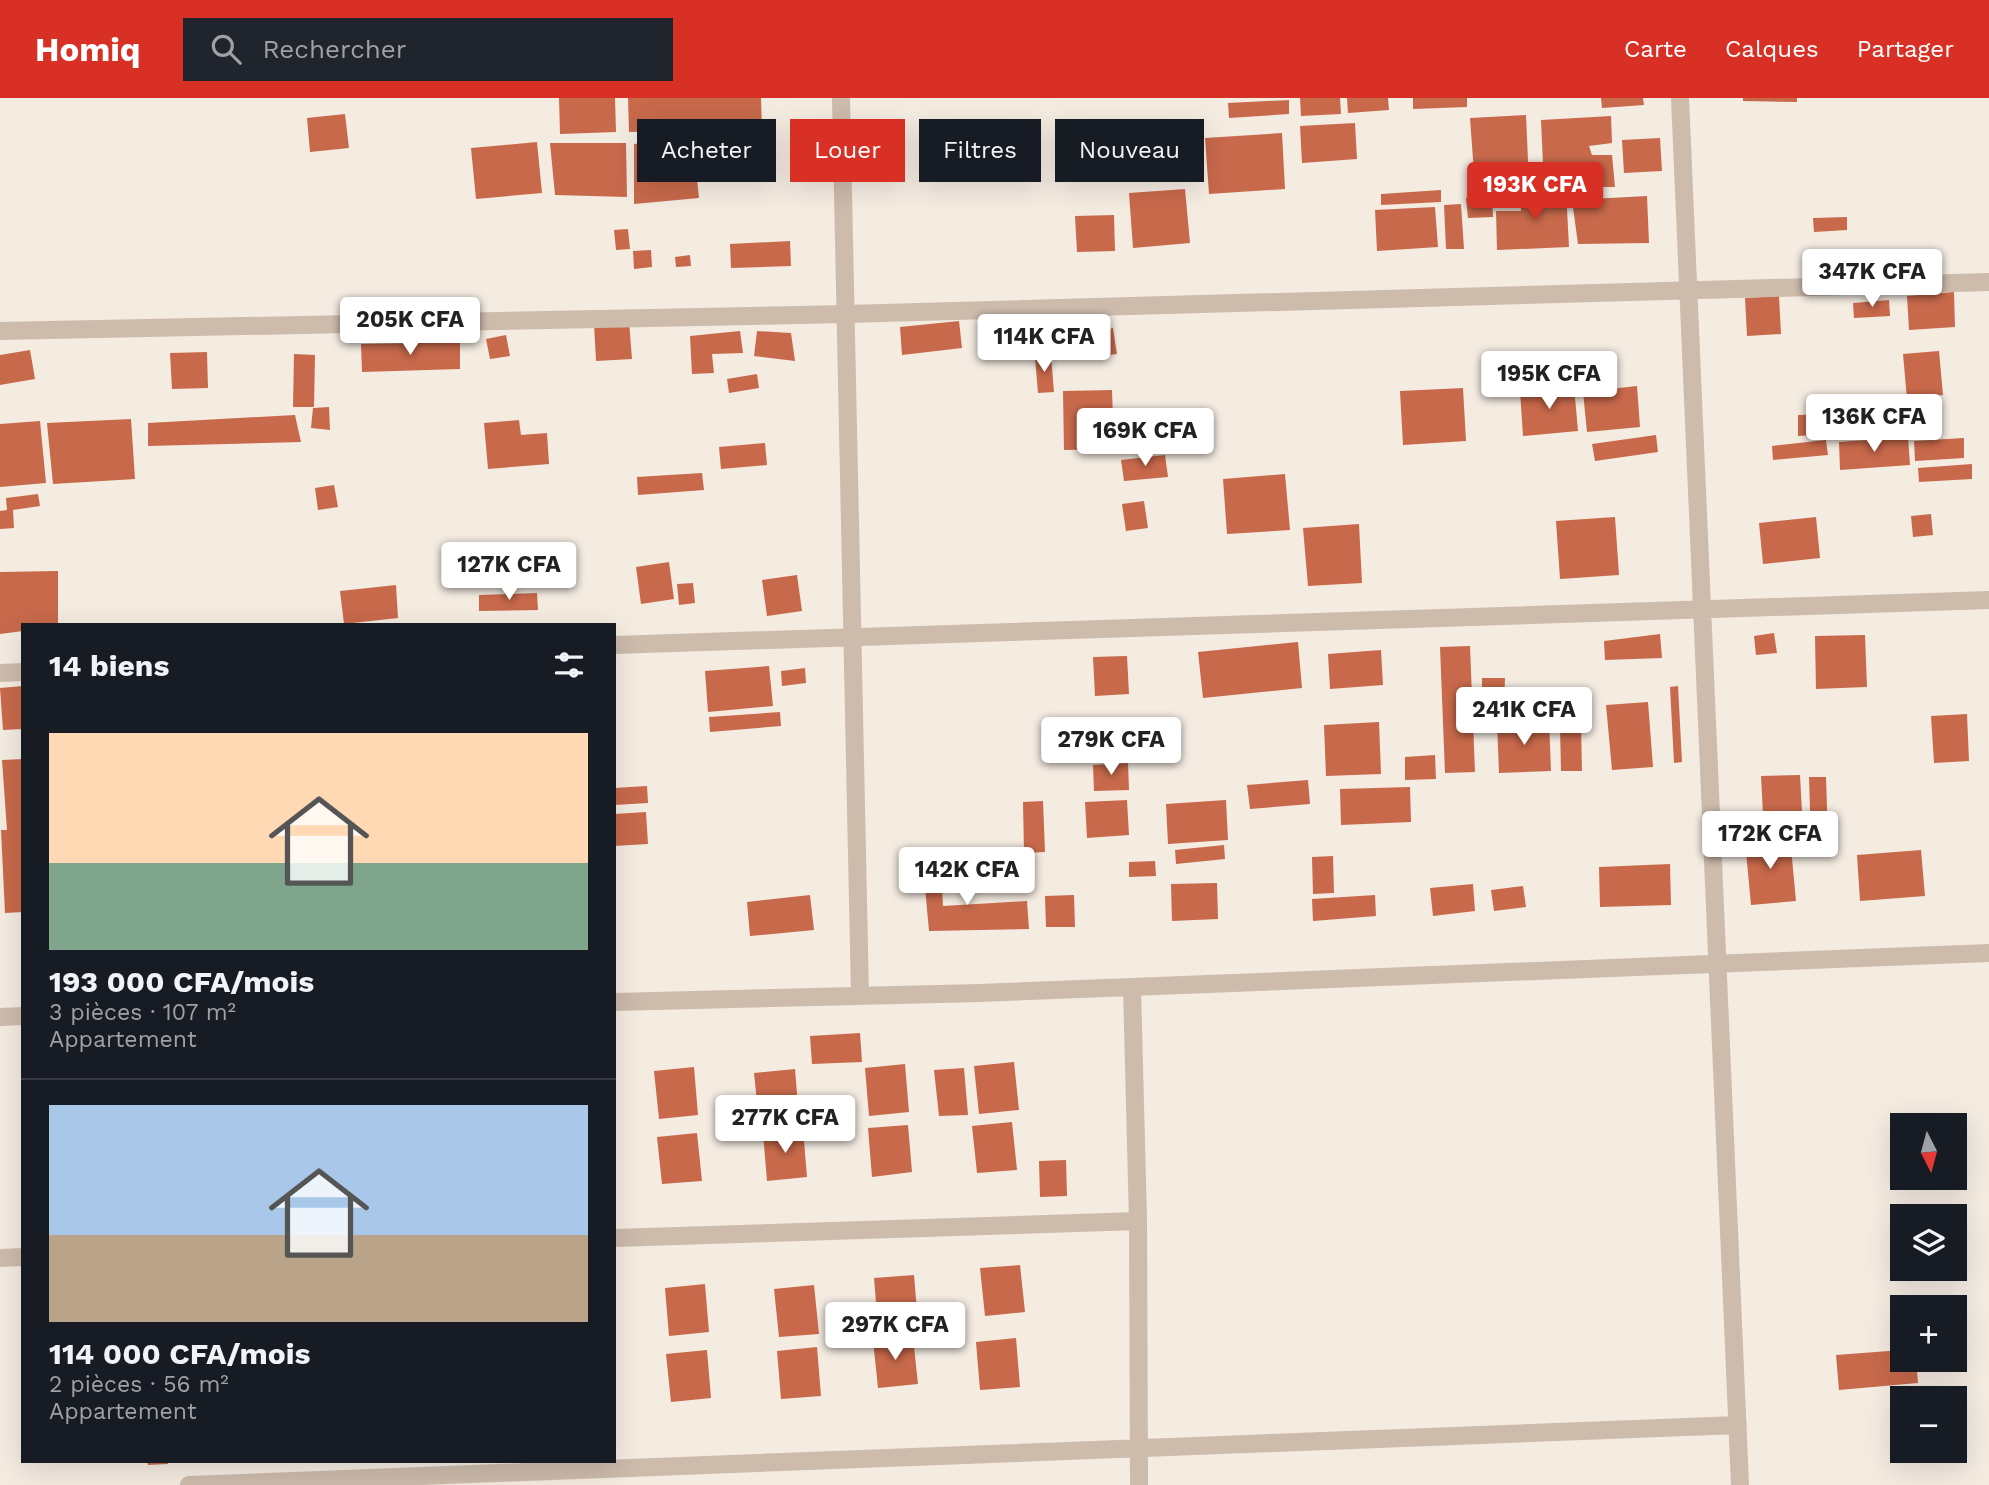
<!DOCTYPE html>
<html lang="fr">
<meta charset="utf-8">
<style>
body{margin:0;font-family:"Work Sans",sans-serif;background:#20242c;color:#f1f3f6;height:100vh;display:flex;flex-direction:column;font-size:26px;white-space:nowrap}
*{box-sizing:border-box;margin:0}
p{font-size:23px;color:#9ea1a6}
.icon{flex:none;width:38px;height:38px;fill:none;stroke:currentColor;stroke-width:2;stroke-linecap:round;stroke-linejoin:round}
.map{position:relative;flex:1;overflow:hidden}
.details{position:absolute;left:21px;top:525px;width:595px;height:840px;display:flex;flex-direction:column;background:#171b24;border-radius:0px;box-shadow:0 7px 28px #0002}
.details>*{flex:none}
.banner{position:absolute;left:637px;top:21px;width:665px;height:63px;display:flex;gap:14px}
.needle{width:46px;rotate:174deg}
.tools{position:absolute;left:1890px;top:1015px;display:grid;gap:14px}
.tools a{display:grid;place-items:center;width:77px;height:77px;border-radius:0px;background:#171b24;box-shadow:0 7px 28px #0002;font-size:35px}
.price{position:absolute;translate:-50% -60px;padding:0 16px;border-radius:7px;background:#fff;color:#222;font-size:23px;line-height:46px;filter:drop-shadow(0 2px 4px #0008)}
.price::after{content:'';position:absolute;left:50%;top:42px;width:21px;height:16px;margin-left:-10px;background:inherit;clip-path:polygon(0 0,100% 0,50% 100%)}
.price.active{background:#d93025;color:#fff}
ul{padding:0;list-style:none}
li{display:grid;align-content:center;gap:14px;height:371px;padding:0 28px}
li+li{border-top:2px solid #363941}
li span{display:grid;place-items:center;height:217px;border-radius:0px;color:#555}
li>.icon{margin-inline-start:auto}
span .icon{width:126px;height:126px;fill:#fffc;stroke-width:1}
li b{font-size:30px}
h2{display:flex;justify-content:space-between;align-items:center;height:84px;padding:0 28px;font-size:30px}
.tag{padding:0 24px;border-radius:0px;background:#171b24;box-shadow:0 7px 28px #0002;font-size:24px;line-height:63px}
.tag.active{background:#d93025;color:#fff}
header{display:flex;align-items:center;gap:42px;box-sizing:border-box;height:98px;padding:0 35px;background:#d93025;color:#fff}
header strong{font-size:33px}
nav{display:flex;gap:38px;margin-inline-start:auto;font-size:24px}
.search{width:490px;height:63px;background:#20242c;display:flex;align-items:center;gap:18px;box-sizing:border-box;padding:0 24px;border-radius:0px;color:#9ea1a6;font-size:26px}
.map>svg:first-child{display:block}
.building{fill:#c8694b}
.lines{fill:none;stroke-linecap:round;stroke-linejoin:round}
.minor{stroke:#cdbbac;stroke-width:18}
</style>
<header>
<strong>Homiq</strong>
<div class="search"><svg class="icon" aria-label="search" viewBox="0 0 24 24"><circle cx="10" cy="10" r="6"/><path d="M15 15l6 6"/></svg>Rechercher</div>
<nav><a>Carte</a><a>Calques</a><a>Partager</a></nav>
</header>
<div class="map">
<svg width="1989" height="1387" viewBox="0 0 1989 1387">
<rect width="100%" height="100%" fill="#f4ebe1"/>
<!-- building -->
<path class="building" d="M559 0H615L616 34 560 36Z
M628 0H761L762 31 629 34Z
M1300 0H1340L1341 16 1301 18Z
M1347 0H1388L1389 12 1348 15Z
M1413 0H1467V9L1413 11Z
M1601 0H1643L1644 7 1602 10Z
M1743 0H1797V4L1743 3Z
M1289 2V16L1229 20 1228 5Z
M345 16 349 50 310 54 307 20Z
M1526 17 1529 85 1475 89 1470 20Z
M1611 18 1612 45 1589 48 1592 57H1612L1615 89H1544L1541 22Z
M1355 25 1357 61 1302 65 1300 28Z
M1282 35 1285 91 1209 96 1205 40Z
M693 40 699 100 634 106V46Z
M1660 40 1662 73 1624 75 1622 42Z
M537 44 542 95 476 101 471 50Z
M550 45H626L627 99 555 97Z
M1185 91 1190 145 1133 150 1129 95Z
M1441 92V104L1381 107V96Z
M1566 92 1569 149 1497 152 1496 113H1521L1520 93Z
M1492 98 1493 119 1468 120 1466 100Z
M1647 98 1649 145 1578 146 1572 102Z
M1461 106 1464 151H1446L1444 107Z
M1435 109 1438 149 1377 153 1375 112Z
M1114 117 1115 153 1077 154 1075 118Z
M1847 119V132L1814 134 1813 120Z
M628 131 630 151 616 152 614 132Z
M790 143 791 168 731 170 730 146Z
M651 152 652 169 634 171 633 153Z
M690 157 691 168 676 169 675 159Z
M1954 194 1955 229 1909 232 1907 198Z
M1779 198 1781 236 1747 238 1745 200Z
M1889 202 1890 218 1854 220 1853 205Z
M629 223 632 261 596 263 594 226Z
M959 223 962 250 902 257 900 229Z
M1113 230 1117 256 1102 258 1098 233Z
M740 233 743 255 712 256 714 275 692 276 690 238Z
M757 233 791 235 795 263 754 258Z
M506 237 510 258 490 261 486 241Z
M460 244V271L362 274 361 246Z
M30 252 35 281 0 287V257Z
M1939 253 1943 297 1907 301 1903 256Z
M207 254 208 290 172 291 170 255Z
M294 256 315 257 314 309H293Z
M1051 258 1054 294 1038 295 1035 259Z
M757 276 759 290 729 295 727 281Z
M1574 288 1578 333 1523 338 1520 293Z
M1637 288 1640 329 1587 334 1583 294Z
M1463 290 1466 343 1403 347 1400 293Z
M1112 292 1114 351 1064 352 1063 293Z
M1901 306 1904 328 1839 335 1837 313Z
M329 309 330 332 311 330 313 310Z
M1938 315 1939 326 1910 330 1908 318Z
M1826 316 1827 336 1798 338V317Z
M295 317 301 344 148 348V325Z
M131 321 135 381 53 386 47 325Z
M519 322 521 337 547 335 549 366 488 371 484 325Z
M40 323 46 385 0 389V326Z
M1656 337 1658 354 1595 363 1592 346Z
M1908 339 1910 367 1840 372 1839 344Z
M1964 340V360L1915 363 1914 343Z
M1826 342 1828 357 1773 362 1772 348Z
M765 345 767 367 721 371 719 349Z
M1165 357 1168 379 1124 383 1121 362Z
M1972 366V381L1919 384 1918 370Z
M702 375 704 392 638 397 637 379Z
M1285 376 1290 432 1227 436 1223 381Z
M334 387 338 409 318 412 315 390Z
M38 396 40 408 13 412 14 430 0 431V413L7 412 6 400Z
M1144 403 1148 430 1126 433 1122 406Z
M1931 416 1933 437 1913 439 1911 418Z
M1615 419 1619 477 1560 481 1556 423Z
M1816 419 1820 460 1763 466 1759 425Z
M1359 426 1362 485 1308 488 1303 430Z
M669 464 674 501 641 506 636 469Z
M58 473V527H23V533L0 536V474Z
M797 477 802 513 767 518 762 482Z
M693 485 695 505 679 507 677 486Z
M396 487 398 520 344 526 340 493Z
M537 495 538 512 479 513V497Z
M1774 535 1777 555 1756 557 1754 538Z
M1660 536 1662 560 1605 562 1604 543Z
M1865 537 1867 589 1816 591 1815 538Z
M1298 544 1302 590 1203 600 1198 554Z
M1470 548 1475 674 1445 675 1440 549Z
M1381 552 1383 587 1330 591 1328 556Z
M1127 558 1129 596 1095 598 1093 559Z
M769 568 773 608 708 614 705 573Z
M805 570 806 585 782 588 781 573Z
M1482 580H1505L1504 610 1482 609Z
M23 588V631L3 632 0 590Z
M1678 588 1682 664 1674 665 1670 589Z
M1648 604 1653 669 1612 672 1606 607Z
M780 614 781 628 710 634 709 619Z
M1967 616 1969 663 1934 665 1931 618Z
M1549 622 1551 673 1499 675 1497 624Z
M1379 624 1381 676 1326 678 1324 627Z
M1581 627 1582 673H1561L1560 628Z
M1435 657 1436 681 1405 682V659Z
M23 661V814L5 815 1 732H7L2 662Z
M1128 665 1129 692 1094 693 1093 667Z
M1800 677 1802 714 1763 716 1761 678Z
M1809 679H1826L1828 741 1811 742Z
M1308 682 1310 706 1250 711 1247 687Z
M647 688 648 705 614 707V690Z
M1410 689 1411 724 1341 727 1340 691Z
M1127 702 1129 737 1087 740 1085 704Z
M1226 702 1228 742 1168 746 1166 706Z
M1043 703 1045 754 1024 755 1023 704Z
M646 714 648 746 614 748V716Z
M1790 739 1796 803 1751 807 1745 743Z
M1224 747 1225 761 1176 766 1175 752Z
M1921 752 1925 798 1860 803 1857 757Z
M940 755 943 808 1027 803 1029 831 929 833 922 757Z
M1333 758 1334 795 1313 796 1312 759Z
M1155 763 1156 778 1129 779V764Z
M1670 766 1671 807 1600 809 1599 769Z
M1217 785 1218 821 1172 823 1171 786Z
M1473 786 1475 813 1433 818 1430 790Z
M1523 788 1526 809 1494 813 1491 792Z
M810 797 814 832 750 838 747 804Z
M1074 797 1075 829H1046L1045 798Z
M1375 797 1376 818 1313 823 1312 801Z
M860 935 862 964 812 966 810 938Z
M1014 964 1019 1012 979 1016 974 968Z
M905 966 909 1014 869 1018 865 970Z
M694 969 698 1017 659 1021 654 973Z
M964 970 968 1017 939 1018 934 972Z
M795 971 799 1020 759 1023 754 975Z
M1012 1024 1017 1072 977 1075 972 1028Z
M908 1027 912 1074 872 1079 868 1030Z
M803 1031 807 1079 767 1083 763 1035Z
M697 1035 702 1083 662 1086 657 1039Z
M1066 1062 1067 1098 1040 1099 1039 1063Z
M1020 1167 1025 1214 985 1218 980 1170Z
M914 1177 918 1225 878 1228 874 1180Z
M705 1186 709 1234 669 1238 665 1190Z
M814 1187 819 1236 779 1239 774 1191Z
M913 1239 918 1286 878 1290 873 1242Z
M1016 1240 1020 1289 980 1292 976 1244Z
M817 1249 821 1298 781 1301 777 1253Z
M707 1252 711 1300 671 1304 666 1256Z
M1902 1252V1262H1916L1918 1285 1839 1292 1836 1257Z
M147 1363H168V1366L148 1367Z"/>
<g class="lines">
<!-- minor -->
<path class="minor" d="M841 0 860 898
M1680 0 1740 1387
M0 233 846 216 1989 184
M614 547 1989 502
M0 575 23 574
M1132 889 1138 1123 1139 1387
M614 904 980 895 1989 855
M0 919 23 918
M614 1140 1138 1123
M0 1160 23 1159
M189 1387 1738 1327"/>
</g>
</svg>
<div class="tools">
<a><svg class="needle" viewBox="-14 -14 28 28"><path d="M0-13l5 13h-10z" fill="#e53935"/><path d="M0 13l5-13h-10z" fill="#9ea1a6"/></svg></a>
<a><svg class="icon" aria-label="layers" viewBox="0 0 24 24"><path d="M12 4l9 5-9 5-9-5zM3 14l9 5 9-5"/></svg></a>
<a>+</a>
<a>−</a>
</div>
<b class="price active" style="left:1535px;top:124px">193K CFA</b>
<b class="price" style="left:1872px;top:211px">347K CFA</b>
<b class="price" style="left:410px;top:259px">205K CFA</b>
<b class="price" style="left:1044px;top:276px">114K CFA</b>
<b class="price" style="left:1549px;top:313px">195K CFA</b>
<b class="price" style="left:1874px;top:356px">136K CFA</b>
<b class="price" style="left:1145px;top:370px">169K CFA</b>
<b class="price" style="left:509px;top:504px">127K CFA</b>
<b class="price" style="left:1524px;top:649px">241K CFA</b>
<b class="price" style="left:1111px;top:679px">279K CFA</b>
<b class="price" style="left:1770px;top:773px">172K CFA</b>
<b class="price" style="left:967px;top:809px">142K CFA</b>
<b class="price" style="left:785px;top:1057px">277K CFA</b>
<b class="price" style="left:895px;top:1264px">297K CFA</b>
<div class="banner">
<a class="tag">Acheter</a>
<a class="tag active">Louer</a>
<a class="tag">Filtres</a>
<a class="tag">Nouveau</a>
</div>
<section class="details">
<h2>14 biens<svg class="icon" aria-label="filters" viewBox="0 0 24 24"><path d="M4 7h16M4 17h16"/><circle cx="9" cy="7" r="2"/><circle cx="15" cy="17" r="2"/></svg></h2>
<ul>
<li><span style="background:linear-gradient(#ffd9b3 60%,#7fa58c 0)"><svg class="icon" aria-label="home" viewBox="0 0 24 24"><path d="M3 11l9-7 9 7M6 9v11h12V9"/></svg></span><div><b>193 000 CFA/mois</b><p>3 pièces · 107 m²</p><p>Appartement</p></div></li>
<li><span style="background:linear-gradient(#a9c7e8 60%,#b9a48a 0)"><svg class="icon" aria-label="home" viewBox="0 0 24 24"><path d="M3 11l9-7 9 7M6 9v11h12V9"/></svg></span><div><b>114 000 CFA/mois</b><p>2 pièces · 56 m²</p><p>Appartement</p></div></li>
</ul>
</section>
</div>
